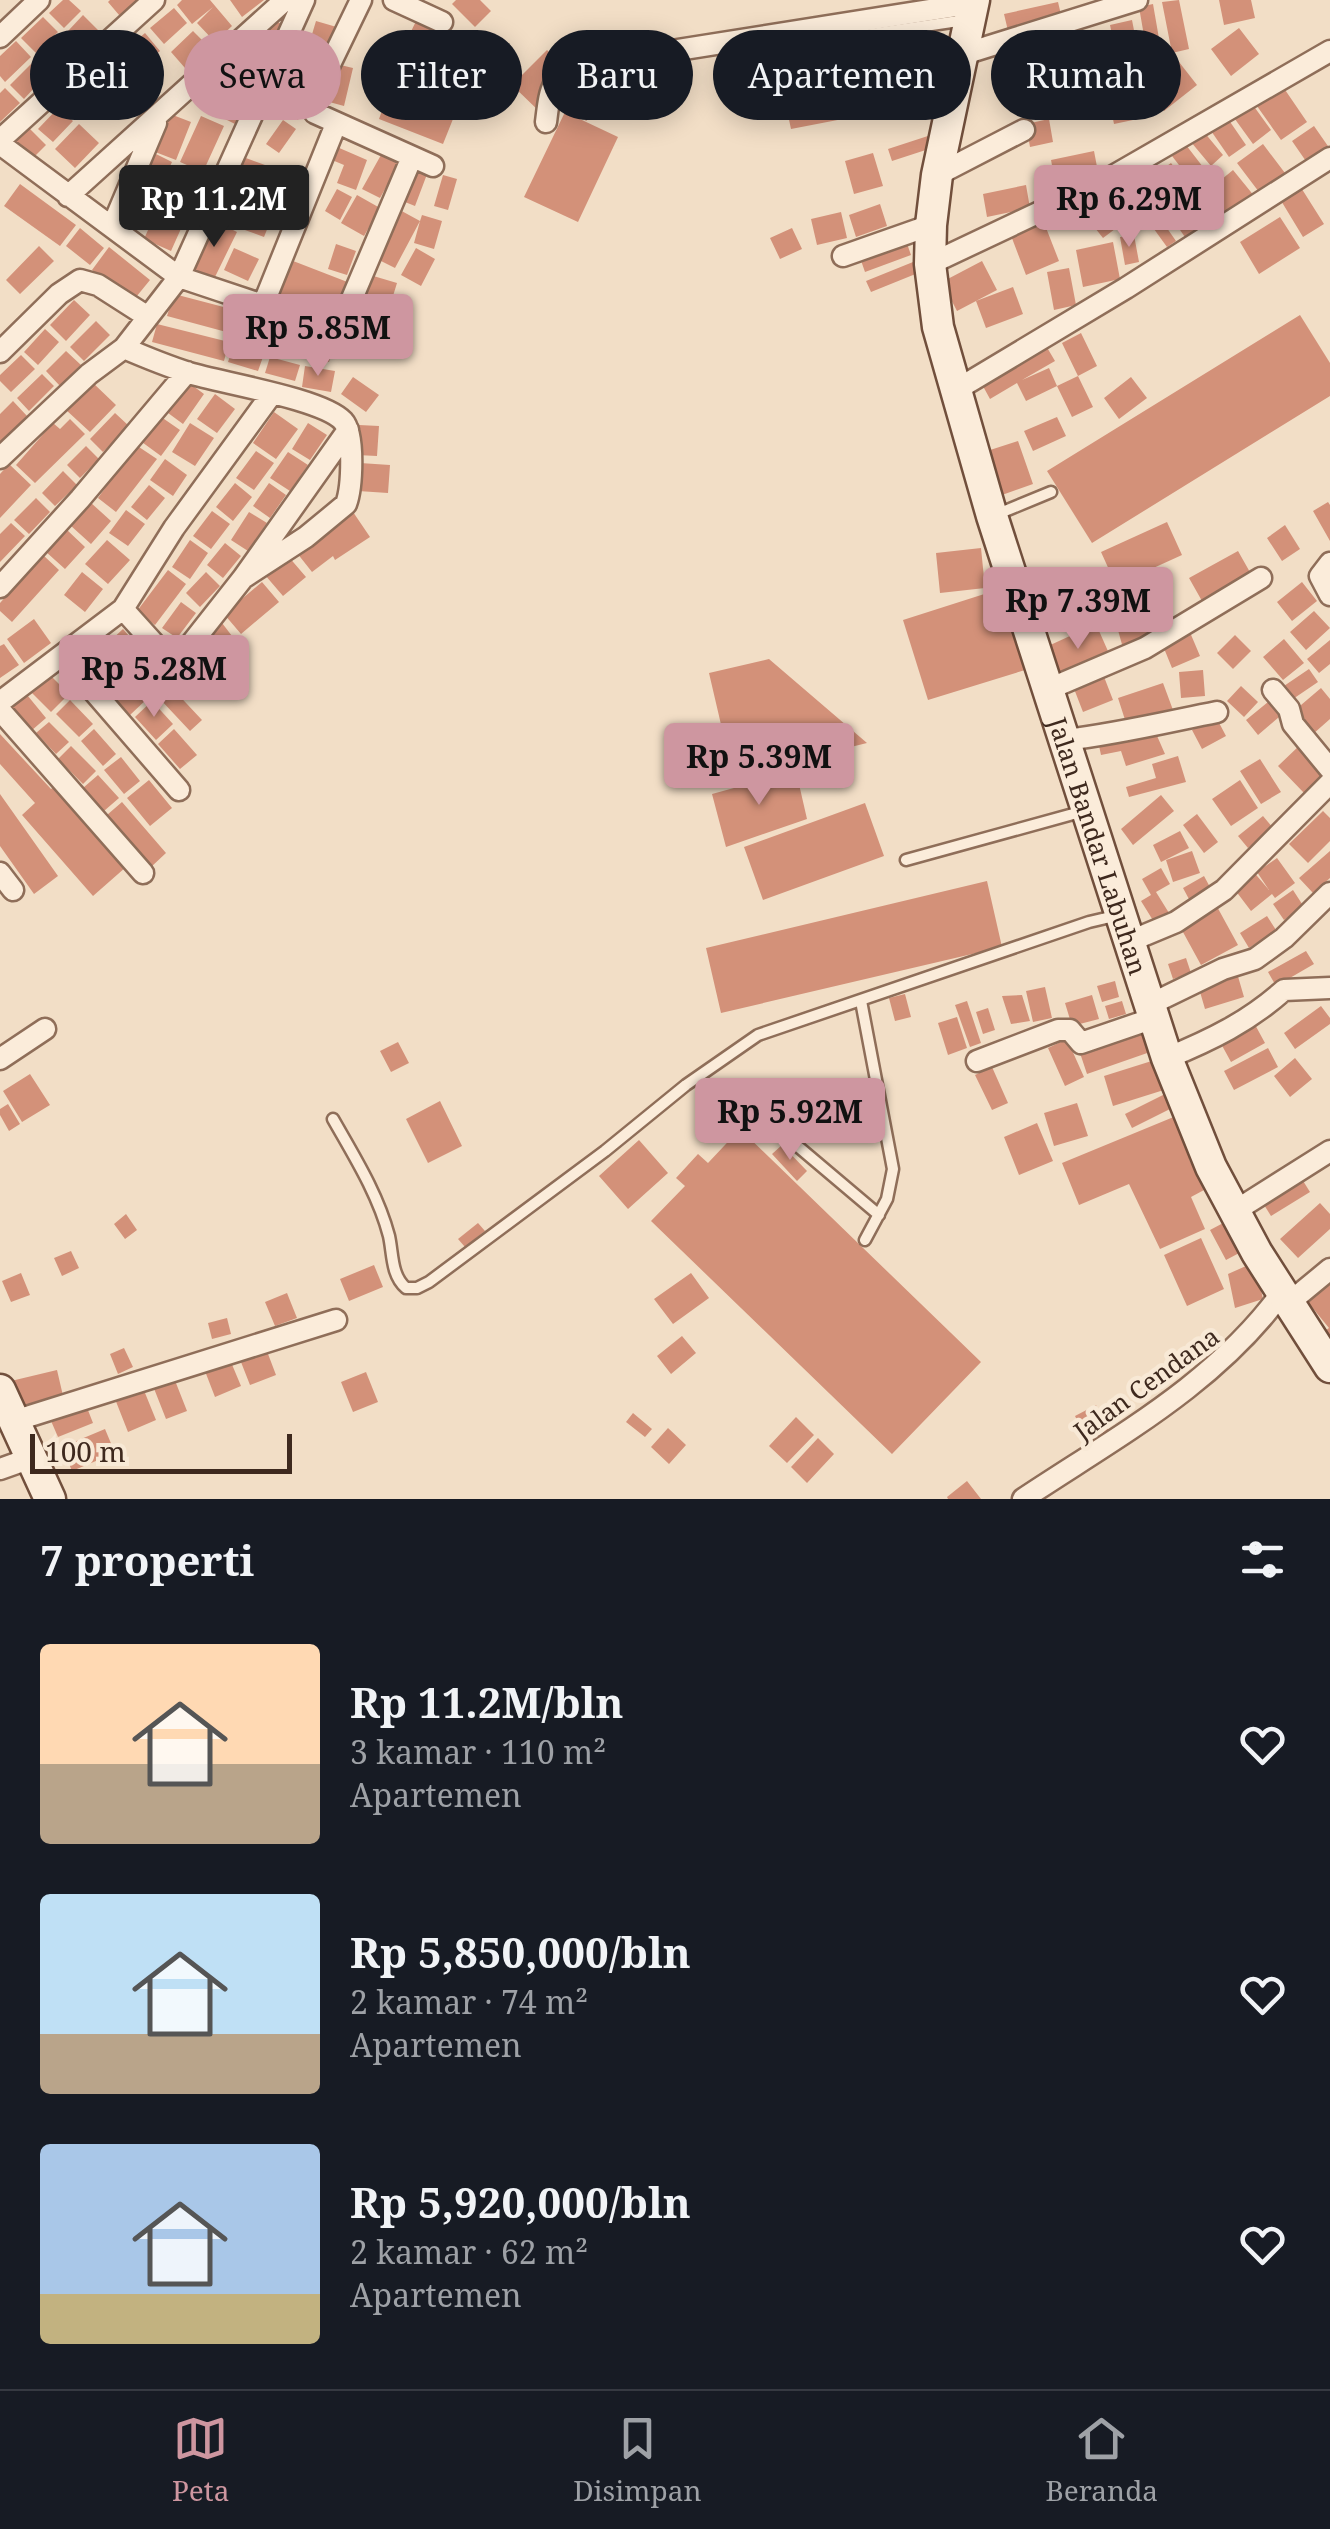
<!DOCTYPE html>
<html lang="id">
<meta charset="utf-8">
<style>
body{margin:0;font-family:"Noto Serif",serif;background:#242831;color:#f1f3f6;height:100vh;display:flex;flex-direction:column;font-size:38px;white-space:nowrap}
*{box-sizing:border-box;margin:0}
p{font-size:32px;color:#9ea1a6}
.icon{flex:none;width:55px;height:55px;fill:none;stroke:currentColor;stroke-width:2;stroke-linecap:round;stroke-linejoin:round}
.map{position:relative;height:1499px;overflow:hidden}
.side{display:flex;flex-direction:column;background:#171b24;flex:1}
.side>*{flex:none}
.hud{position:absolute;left:30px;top:30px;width:1270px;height:90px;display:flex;gap:20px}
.scale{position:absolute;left:30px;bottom:25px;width:262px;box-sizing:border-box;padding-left:10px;border:5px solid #3e291e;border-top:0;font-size:28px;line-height:35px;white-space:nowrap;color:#3e291e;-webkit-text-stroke:8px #f8e9d6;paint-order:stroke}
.price{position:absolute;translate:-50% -85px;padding:0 22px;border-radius:10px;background:#ce96a0;color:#111;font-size:32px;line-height:65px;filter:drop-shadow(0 2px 5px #0008)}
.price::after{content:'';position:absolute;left:50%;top:60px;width:30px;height:22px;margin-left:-15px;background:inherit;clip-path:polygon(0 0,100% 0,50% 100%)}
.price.active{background:#222;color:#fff}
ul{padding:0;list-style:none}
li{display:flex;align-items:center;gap:30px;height:250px;padding:0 40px}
li span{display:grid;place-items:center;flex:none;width:280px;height:200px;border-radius:10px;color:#555}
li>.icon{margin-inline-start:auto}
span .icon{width:120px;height:120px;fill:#fffc;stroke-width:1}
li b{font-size:42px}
h2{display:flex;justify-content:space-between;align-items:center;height:120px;padding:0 40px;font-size:42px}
.pill{padding:0 35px;border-radius:45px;background:#171b24;box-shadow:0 5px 25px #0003;font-size:35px;line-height:90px}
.pill.active{background:#ce96a0;color:#111}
.menu{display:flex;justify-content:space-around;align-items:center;height:140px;border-top:2px solid #363941;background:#171b24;font-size:28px;color:#9ea1a6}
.menu a{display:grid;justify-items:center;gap:5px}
.menu .active{color:#ce96a0}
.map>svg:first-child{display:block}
.building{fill:#d39179}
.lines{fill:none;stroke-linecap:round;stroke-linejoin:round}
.lane-casing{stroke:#8f6e59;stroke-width:15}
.street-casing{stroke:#8f6e59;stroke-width:25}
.secondary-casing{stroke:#714f3c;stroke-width:35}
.lane{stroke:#fbecda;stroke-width:10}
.street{stroke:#fbecda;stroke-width:20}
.secondary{stroke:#fbecda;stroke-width:30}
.labels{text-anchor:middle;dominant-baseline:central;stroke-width:9;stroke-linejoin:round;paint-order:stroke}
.street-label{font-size:25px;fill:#3e291e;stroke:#f8e9d6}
</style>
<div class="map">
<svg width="1330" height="1499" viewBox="0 0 1330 1499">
<rect width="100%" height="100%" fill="#f2dec6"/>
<!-- building -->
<path class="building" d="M63 0H69L81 11 64 28 49 13Z
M110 0H143L125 22 108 2Z
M182 0H210L232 26 215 42 197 23 213 7 192 24 177 5Z
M230 0H264L242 17Z
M456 0H480L491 11 475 27 452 4Z
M1179 0 1189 49 1172 53 1162 2Z
M1219 0H1251L1255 18 1224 25Z
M1058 2 1063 23 1009 35 1004 14Z
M1153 4 1161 50 1147 53 1139 7Z
M174 8 187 23 164 44 150 28Z
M83 15 98 30 82 46 68 31Z
M419 15 444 27 428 60 403 48Z
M267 16 287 27 268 61 248 49Z
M43 17 58 32 36 53 21 38Z
M1132 20 1138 51 1116 55 1110 25Z
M316 21 340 28 333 48 310 41Z
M1239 28 1259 54 1231 76 1211 49Z
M193 31 208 46 185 68 171 52Z
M145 33 160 51 147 62 132 44Z
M63 35 76 48 52 72 39 60Z
M896 37H927V61H896Z
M16 41 31 57 5 82 0 76V56Z
M311 47 328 56 315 81 297 71Z
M547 50 577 79 542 114 512 85Z
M1172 53 1197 85 1164 111 1139 79Z
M242 58 266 68 257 90 233 81Z
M34 61 47 74 24 99 10 85Z
M332 63 353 68 344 106 322 100Z
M904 77 910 106 791 129 785 101Z
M1279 81 1307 122 1281 140 1252 99Z
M82 84 98 98 78 120 62 106Z
M294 84 311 92 298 120 281 111Z
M5 88 20 103 0 122V93Z
M1127 91 1133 120 1114 124 1108 95Z
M236 92 252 100 239 126 223 118Z
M594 92 605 104 586 121 575 108Z
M388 94 453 119 443 144 379 119Z
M1250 101 1271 130 1253 144 1232 115Z
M58 108 73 121 53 142 38 129Z
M165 112 191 122 176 160 150 150Z
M565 112 618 137 578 222 524 197Z
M1224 113 1246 145 1229 157 1207 125Z
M201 116 224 126 203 172 180 162Z
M1049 119 1053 142 1030 147 1026 124Z
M283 120 296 129 279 153 266 144Z
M25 124 46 145 27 164 5 143Z
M79 124 99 143 75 168 55 149Z
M1314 126 1330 149 1310 167 1292 141Z
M1204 132 1223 155 1211 166 1191 142Z
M934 134 938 146 892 161 888 149Z
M1263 144 1288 177 1262 196 1237 163Z
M1186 145 1203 167 1189 178 1172 156Z
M337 147 367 160 356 190 337 183 344 165 332 160Z
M1094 151 1098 172 1055 181 1051 160Z
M154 153 172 162 159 190 141 181Z
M873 153 883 186 854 194 845 161Z
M235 154 265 165 255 194 224 183Z
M381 155 399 164 380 198 362 189Z
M1171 163 1187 184 1173 195 1156 174Z
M179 166 201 177 187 206 164 195Z
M418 166 429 169 415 206 405 202Z
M1233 170 1255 197 1226 221 1204 194Z
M443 175 457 179 448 210 434 206Z
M1155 176 1160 201 1134 206 1129 181Z
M20 184 76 225 60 246 4 206Z
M1026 185 1030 208 987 217 983 194Z
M1300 186 1324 224 1303 237 1280 199Z
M141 187 160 196 144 225 125 216Z
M226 188 249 197 239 224 215 215Z
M1191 188 1214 221 1187 240 1164 207Z
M337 189 352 197 340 220 325 211Z
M1118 191 1135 216 1125 223 1108 198Z
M357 195 380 208 364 236 341 223Z
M256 200 276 207 264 237 245 230Z
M161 201 188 213 171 251 144 239Z
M1101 202 1119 226 1103 238 1084 214Z
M880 204 887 226 856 237 849 215Z
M398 209 420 221 422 215 442 221 434 249 414 243 420 221 395 268 373 257Z
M1155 211 1176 241 1167 247 1146 218Z
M841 212 847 238 817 245 811 219Z
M1280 217 1300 248 1259 274 1240 242Z
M213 220 237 232 214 279 190 267Z
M1043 220 1059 261 1026 275 1010 233Z
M80 228 104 248 90 265 66 246Z
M792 228 802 249 780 259 770 238Z
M904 235 911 255 865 272 858 252Z
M1134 235 1139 262 1125 265 1120 237Z
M1113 242 1120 279 1083 287 1076 250Z
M336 244 356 251 347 275 328 269Z
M39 246 54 261 20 294 6 280Z
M109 247 150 280 132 302 92 270Z
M234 248 259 259 248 281 224 270Z
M416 248 435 259 421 286 401 275Z
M288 259 350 283 335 319 275 299Z
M982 261 997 290 976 301 1013 287 1023 314 986 328 976 301 957 311 942 282Z
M913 262 918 273 871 292 866 281Z
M1069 268 1076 305 1054 310 1047 272Z
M370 275 397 283 389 309 400 312 393 335 352 323Z
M174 294 303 328 297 351 167 316Z
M74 300 90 315 66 341 50 325Z
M1300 315 1330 363V396L1092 543 1047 471Z
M96 321 110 335 84 361 70 347Z
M157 324 229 342 224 361 152 342Z
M45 329 59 342 38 365 24 352Z
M1081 333 1097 366 1078 376 1062 343Z
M309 335 335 342 329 362 303 354Z
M1042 339 1055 361 1022 380 1049 368 1057 386 1026 401 1017 383 990 399 978 377Z
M234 344 264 354 258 371 228 362Z
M66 351 81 365 60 386 46 371Z
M21 355 35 369 11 392 0 381V375Z
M270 357 300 365 295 381 265 373Z
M305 366 335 371 331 392 302 387Z
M42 374 54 386 29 411 17 398Z
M1078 376 1093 407 1072 417 1057 386Z
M353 377 379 395 366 412 341 394Z
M1131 377 1147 398 1119 419 1104 398Z
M185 380 204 394 183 424 164 410Z
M92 382 116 405 90 432 65 409Z
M215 394 235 409 217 433 197 419Z
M13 401 27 416 4 439 8 444 0 452V414Z
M154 412 180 430 161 456 135 437Z
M274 412 298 429 276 459 253 443Z
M115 413 129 426 103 452 90 439Z
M1057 417 1066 436 1033 451 1024 431Z
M70 419 85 434 35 483 16 465 53 423 60 429Z
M190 423 214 438 195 466 172 452Z
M308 423 327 435 310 460 292 449Z
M359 425 379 426 377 456 357 455Z
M1018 441 1033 484 1002 495 987 451Z
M136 445 157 459 116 512 98 498Z
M86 446 99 459 80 478 67 465Z
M256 451 274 463 254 490 236 478Z
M288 452 308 465 290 491 270 478Z
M165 459 187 475 173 496 150 480Z
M360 463 390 465 388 493 358 491Z
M9 464 31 485 0 518V474Z
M63 471 77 485 55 506 42 493Z
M235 483 252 497 233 521 216 507Z
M269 483 286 495 270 518 253 506Z
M149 485 165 498 147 520 131 507Z
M36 498 50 512 29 534 14 520Z
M90 502 111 521 91 544 70 525Z
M1328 502 1330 505V541L1313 511Z
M351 509 370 537 335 560 333 556 312 572 297 553Z
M126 510 145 524 128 546 109 533Z
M212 511 230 524 211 549 193 536Z
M249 512 267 523 248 551 231 540Z
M1167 522 1182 555 1116 585 1101 552Z
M11 523 25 536 0 562V534Z
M1285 525 1300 549 1282 561 1267 538Z
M66 529 85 547 65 569 45 551Z
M107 540 130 560 108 584 85 564Z
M190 540 208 553 190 579 172 567Z
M225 543 241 556 223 578 207 565Z
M981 548 985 588 940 593 936 553Z
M1238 551 1251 574 1202 601 1189 578Z
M43 555 59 570 12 622 0 611V603Z
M288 556 306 577 283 596 265 575Z
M168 570 186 584 155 625 137 611Z
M82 572 103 589 85 612 64 595Z
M206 572 220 586 200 607 186 593Z
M262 582 279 602 241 634 224 614Z
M1302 582 1317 601 1292 621 1277 602Z
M1000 589 1025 670 928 700 903 620Z
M181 602 196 613 177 638 162 628Z
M1151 605 1160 636 1123 648 1114 616Z
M1314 611 1330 628 1306 650 1290 632Z
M34 619 51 643 24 663 7 639Z
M222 623 232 636 219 647 208 633Z
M1096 624 1111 658 1061 681 1046 647Z
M123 629 144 653 130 665 109 642Z
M1189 630 1200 656 1172 668 1161 641Z
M1235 635 1251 651 1233 669 1217 653Z
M1284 639 1304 663 1283 680 1263 657Z
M1330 640V664L1319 673 1307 659Z
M4 644 19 665 0 678V646Z
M99 648 117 669 121 665 149 697 130 715 125 710 120 715 89 681 95 676 83 662Z
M148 657 170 681 156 695 134 670Z
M769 659 867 743 733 776 709 673Z
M1101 669 1113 700 1083 712 1071 681Z
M1309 669 1318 682 1290 701 1281 688Z
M45 670 69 694 51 712 27 688Z
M1203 670 1205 696 1181 698 1179 672Z
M1163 683 1173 710 1127 726 1118 698Z
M1241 686 1258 702 1244 717 1227 701Z
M171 687 202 720 190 731 159 698Z
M1321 688 1330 699V719L1313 734 1294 711Z
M23 690 46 718 31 731 8 704Z
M1274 697 1286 711 1258 735 1246 720Z
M70 700 93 724 79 737 56 714Z
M152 701 173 724 156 740 135 717Z
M1216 717 1226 736 1202 749 1192 730Z
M49 722 69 742 56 754 36 733Z
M94 729 116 754 103 766 81 741Z
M174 729 197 755 180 769 158 744Z
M1154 729 1165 754 1126 766 1121 751 1101 755 1098 741Z
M0 734 51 789 55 786 126 867 93 896 22 815 35 803 0 764Z
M1300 745 1327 773 1305 794 1278 766Z
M71 746 96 771 83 784 58 759Z
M1178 756 1186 782 1129 797 1126 787 1156 778 1152 764Z
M121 757 140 781 124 794 104 770Z
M1260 759 1281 792 1261 804 1240 771Z
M796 771 807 819 726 847 712 794Z
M98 775 119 798 104 811 83 788Z
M149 780 172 808 150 826 127 798Z
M1240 780 1258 808 1231 826 1212 799Z
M0 794 58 876 34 894 0 846Z
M1161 795 1174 811 1133 845 1121 829Z
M122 802 166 853 151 867 107 815Z
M865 803 884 856 763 900 744 847Z
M1323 811 1330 818V841L1308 863 1289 844Z
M1197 814 1218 842 1204 853 1183 825Z
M1263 816 1273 828 1248 848 1238 836Z
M1180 831 1189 848 1161 862 1153 845Z
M1192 851 1200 873 1173 882 1166 860Z
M1330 851V878L1313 893 1299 878Z
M1277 858 1295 883 1275 898 1272 894 1251 911 1232 886 1252 870 1269 890 1257 872Z
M1161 868 1170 884 1156 892 1169 913 1154 922 1141 901 1151 895 1142 879Z
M1204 876 1211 889 1190 901 1183 888Z
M987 881 1002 947 721 1013 706 948Z
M1293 890 1304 907 1284 920 1273 904Z
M1215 903 1238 945 1201 965 1178 923Z
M1267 916 1276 930 1249 948 1240 933Z
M1306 951 1314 964 1276 986 1268 972Z
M1186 958 1191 973 1173 979 1168 964Z
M1237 973 1244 997 1205 1009 1198 985Z
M1115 981 1119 997 1102 1002 1097 986Z
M1045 987 1052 1018 1033 1022 1026 991Z
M905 994 911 1017 895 1021 889 998Z
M1022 995 1030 1021 1011 1024 1002 996Z
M1092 995 1099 1019 1072 1026 1065 1003Z
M967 1001 981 1043 970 1047 955 1005Z
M1122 1001 1126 1014 1109 1019 1105 1006Z
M1321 1006 1330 1018V1024L1295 1049 1284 1033Z
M988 1008 995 1030 983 1034 976 1012Z
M957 1017 967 1048 948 1055 938 1023Z
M1253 1021 1265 1043 1231 1062 1219 1040Z
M1145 1027 1153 1051 1087 1074 1079 1050Z
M1067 1039 1084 1077 1065 1086 1048 1048Z
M398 1042 409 1063 391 1072 380 1051Z
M1268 1048 1278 1067 1234 1090 1224 1071Z
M1295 1058 1312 1079 1290 1097 1274 1076Z
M1158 1059 1167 1089 1113 1106 1104 1076Z
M992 1067 1008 1103 992 1110 975 1075Z
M30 1074 50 1105 22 1122 3 1091Z
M1165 1094 1172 1108 1132 1128 1125 1114Z
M440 1101 462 1146 428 1163 406 1119Z
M1077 1103 1088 1136 1054 1146 1044 1113Z
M8 1104 20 1124 9 1131 0 1115V1109Z
M1176 1116 1193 1157 1189 1159 1204 1190 1191 1197 1205 1229 1160 1249 1129 1184 1079 1205 1062 1163Z
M1037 1123 1053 1161 1019 1175 1004 1137Z
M740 1129 981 1362 892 1454 651 1221 685 1186 676 1178 698 1154 708 1163Z
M639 1140 668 1173 628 1209 599 1176Z
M782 1145 807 1171 797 1181 772 1154Z
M1300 1176 1310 1192 1271 1216 1261 1200Z
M1320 1203 1330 1214V1229L1298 1258 1280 1239Z
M126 1214 137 1230 125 1239 114 1224Z
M1227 1221 1243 1251 1226 1260 1210 1230Z
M478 1223 485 1231 465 1247 458 1239Z
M1201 1238 1224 1289 1187 1306 1164 1255Z
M71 1251 79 1268 62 1276 54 1258Z
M1255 1262 1263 1299 1235 1308 1228 1274Z
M374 1265 383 1287 349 1301 340 1279Z
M21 1273 30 1295 11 1302 2 1281Z
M691 1273 709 1298 673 1324 654 1299Z
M1330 1273V1341L1323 1332 1329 1328 1302 1295Z
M287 1293 297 1318 275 1326 265 1302Z
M227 1318 231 1334 212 1339 208 1323Z
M682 1336 696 1353 671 1374 657 1356Z
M265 1346 276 1375 250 1385 239 1357Z
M124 1348 133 1367 118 1374 110 1354Z
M228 1355 241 1386 215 1397 203 1366Z
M57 1370 64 1400 18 1411 11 1381Z
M366 1372 378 1402 353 1412 341 1382Z
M174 1378 187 1411 166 1419 153 1386Z
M143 1388 156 1420 128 1432 115 1399Z
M84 1400 93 1423 58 1437 48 1414Z
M1096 1405 1111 1435 1090 1446 1075 1416Z
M633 1413 652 1429 645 1437 626 1422Z
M796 1417 814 1435 787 1463 769 1446Z
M668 1428 686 1445 669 1464 651 1447Z
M105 1429 115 1453 72 1471 62 1447Z
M818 1438 834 1454 807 1483 791 1467Z
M967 1481 981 1499H948L947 1497Z"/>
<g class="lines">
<!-- lane casing -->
<g class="lane-casing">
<path id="lane" d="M744 53 965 20
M803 85 956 67
M993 516 1051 492
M906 860 1084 811
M861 1001 893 1169 887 1199 865 1240
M333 1119C354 1156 378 1194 389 1236 393 1254 391 1275 406 1288H417L429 1282 605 1151 686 1085 758 1035 1089 922 1119 915
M782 1133 879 1215"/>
</g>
<!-- street casing -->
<g class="street-casing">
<path id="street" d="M361 0 318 89 315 113 433 166
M394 0 442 22
M0 37 39 0
M964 54 1137 0
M546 122C550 90 550 75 583 65L974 3
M0 140 154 0
M0 144 179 277 263 305 322 321H337L348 308 412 157
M937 175 1024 130
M68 196 285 0
M112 227 156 123
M843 256 931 225
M930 264 1101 183 1330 51
M263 305 336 124
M124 348C145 357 167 366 189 373 222 383 323 399 343 421 355 434 352 488 346 504L306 537 243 578
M0 352 59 294 80 280 98 285 148 317
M956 390 1126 288 1330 158
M0 458 89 374 124 348 179 277 304 0
M1330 563 1320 576 1330 595
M0 587 80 499 187 372
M123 609 169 660 180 658 243 578 348 430
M63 656 179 790
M1049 689 1145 648 1261 578
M1273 690 1289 709 1293 724 1330 769
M0 702 123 609 174 528 271 395
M0 710 143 873
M1066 740C1117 734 1167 722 1217 712
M0 873 13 890
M1128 942 1176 922 1224 890 1330 783
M1151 1004 1223 969 1255 959 1284 938 1330 893
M1167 1058C1211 1040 1248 1022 1284 990L1330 988
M0 1059 45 1029
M977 1061 1058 1030H1070L1081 1043 1154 1018
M1235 1211 1330 1151
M1290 1302 1330 1269
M14 1421 336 1320
M0 1469 31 1458
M1023 1499C1116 1437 1216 1384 1283 1291"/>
</g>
<!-- secondary casing -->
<g class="secondary-casing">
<g id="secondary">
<path id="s1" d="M974 0 937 175 931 225 930 264 938 327 992 516 1167 1058 1211 1167 1257 1253 1330 1367"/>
<path d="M0 1390 50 1499"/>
</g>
</g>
<!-- lane -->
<use href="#lane" class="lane"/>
<!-- street -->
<use href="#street" class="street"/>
<!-- secondary -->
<use href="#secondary" class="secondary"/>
</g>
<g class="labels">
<!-- street labels -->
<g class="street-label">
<text stroke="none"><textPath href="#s1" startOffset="875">Jalan Bandar Labuhan</textPath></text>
<text transform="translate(1146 1383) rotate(-36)">Jalan Cendana</text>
</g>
</g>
</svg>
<div class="scale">100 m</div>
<b class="price active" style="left:214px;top:250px">Rp 11.2M</b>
<b class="price" style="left:1129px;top:250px">Rp 6.29M</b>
<b class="price" style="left:318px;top:379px">Rp 5.85M</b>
<b class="price" style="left:1078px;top:652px">Rp 7.39M</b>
<b class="price" style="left:154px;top:720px">Rp 5.28M</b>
<b class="price" style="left:759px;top:808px">Rp 5.39M</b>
<b class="price" style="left:790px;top:1163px">Rp 5.92M</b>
<div class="hud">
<a class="pill">Beli</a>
<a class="pill active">Sewa</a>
<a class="pill">Filter</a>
<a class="pill">Baru</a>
<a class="pill">Apartemen</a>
<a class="pill">Rumah</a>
</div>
</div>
<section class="side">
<h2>7 properti<svg class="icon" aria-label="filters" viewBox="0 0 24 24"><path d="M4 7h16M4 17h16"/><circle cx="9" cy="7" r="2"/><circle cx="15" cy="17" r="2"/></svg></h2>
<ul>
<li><span style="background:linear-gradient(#ffd9b3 60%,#b9a48a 0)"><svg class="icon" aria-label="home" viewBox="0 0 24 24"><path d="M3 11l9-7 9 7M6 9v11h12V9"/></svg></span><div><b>Rp 11.2M/bln</b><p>3 kamar · 110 m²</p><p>Apartemen</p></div><svg class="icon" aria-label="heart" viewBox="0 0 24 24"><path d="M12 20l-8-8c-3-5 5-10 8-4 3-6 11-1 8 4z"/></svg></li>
<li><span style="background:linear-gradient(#bfe0f5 70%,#b9a48a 0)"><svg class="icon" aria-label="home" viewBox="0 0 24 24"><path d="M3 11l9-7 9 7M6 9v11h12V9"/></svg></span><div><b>Rp 5,850,000/bln</b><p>2 kamar · 74 m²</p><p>Apartemen</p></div><svg class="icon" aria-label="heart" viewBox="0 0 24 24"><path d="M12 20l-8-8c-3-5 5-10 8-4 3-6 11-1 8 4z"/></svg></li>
<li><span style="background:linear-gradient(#a9c7e8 75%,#c2b280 0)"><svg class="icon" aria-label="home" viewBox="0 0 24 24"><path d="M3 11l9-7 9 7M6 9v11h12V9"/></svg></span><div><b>Rp 5,920,000/bln</b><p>2 kamar · 62 m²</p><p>Apartemen</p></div><svg class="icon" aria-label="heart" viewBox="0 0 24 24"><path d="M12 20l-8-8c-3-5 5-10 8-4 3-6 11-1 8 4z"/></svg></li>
</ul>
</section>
<nav class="menu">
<a class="active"><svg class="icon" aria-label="map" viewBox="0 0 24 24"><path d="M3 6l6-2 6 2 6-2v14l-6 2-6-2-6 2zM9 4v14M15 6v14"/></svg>Peta</a>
<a><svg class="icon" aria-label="saved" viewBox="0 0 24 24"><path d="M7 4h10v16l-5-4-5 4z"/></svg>Disimpan</a>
<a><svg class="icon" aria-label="home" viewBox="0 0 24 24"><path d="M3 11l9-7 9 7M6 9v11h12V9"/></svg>Beranda</a>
</nav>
